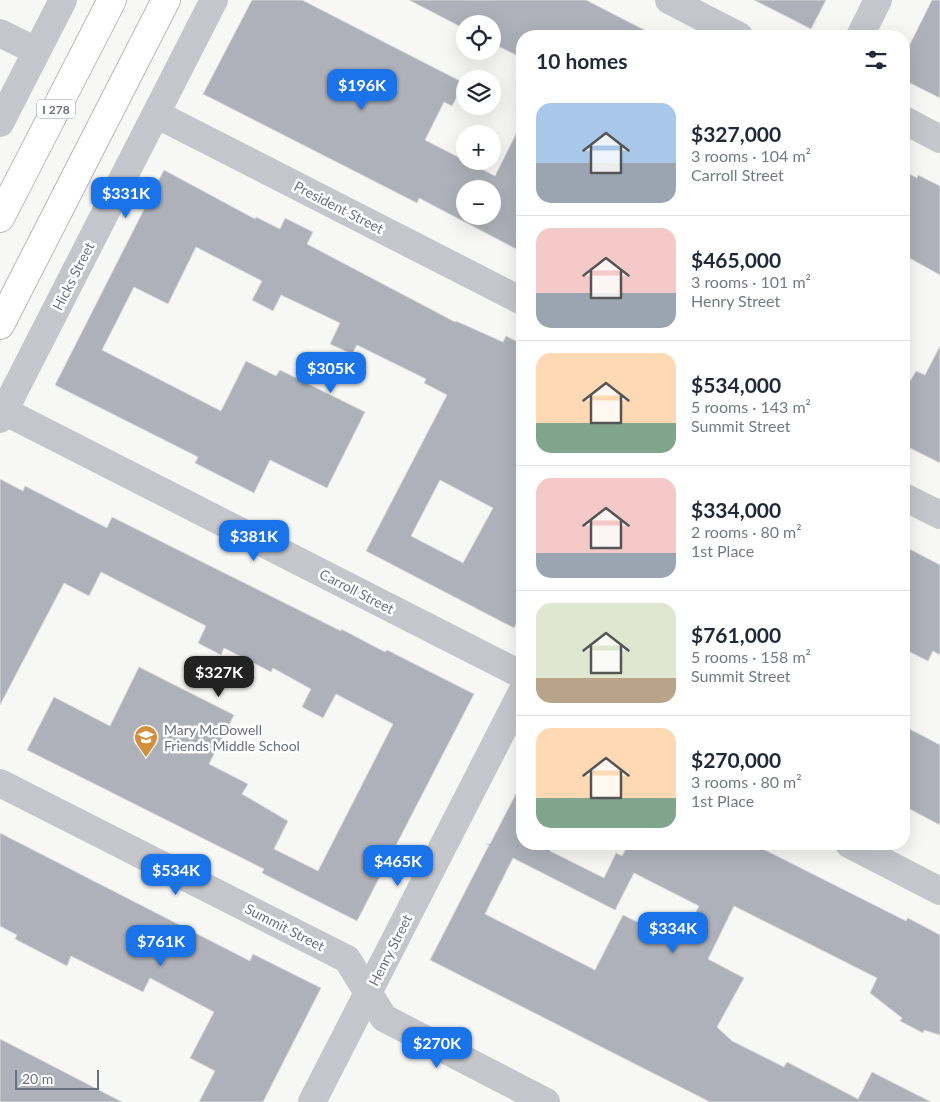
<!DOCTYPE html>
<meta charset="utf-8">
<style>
body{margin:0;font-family:Lato,sans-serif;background:#f6f6f7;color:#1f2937;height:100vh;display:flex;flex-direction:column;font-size:19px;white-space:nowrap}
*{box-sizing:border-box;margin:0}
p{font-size:16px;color:#747a83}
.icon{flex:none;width:28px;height:28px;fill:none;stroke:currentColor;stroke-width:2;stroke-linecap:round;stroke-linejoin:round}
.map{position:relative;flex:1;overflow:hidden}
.drawer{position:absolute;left:516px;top:30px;width:394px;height:820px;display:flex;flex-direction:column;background:#fff;border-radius:20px;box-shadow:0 5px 20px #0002}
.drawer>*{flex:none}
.controls{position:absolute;left:456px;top:15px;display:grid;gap:10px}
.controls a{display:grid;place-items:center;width:45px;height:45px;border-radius:50%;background:#fff;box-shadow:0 5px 20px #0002;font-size:25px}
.scale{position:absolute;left:15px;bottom:12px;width:84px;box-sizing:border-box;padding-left:5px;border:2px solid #6a7084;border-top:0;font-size:14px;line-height:18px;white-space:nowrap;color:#6a7084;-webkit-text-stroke:4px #fff;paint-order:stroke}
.price{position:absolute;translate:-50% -42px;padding:0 11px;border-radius:10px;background:#1a73e8;color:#fff;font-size:16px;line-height:32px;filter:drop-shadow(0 1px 2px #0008)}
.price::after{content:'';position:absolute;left:50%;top:30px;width:15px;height:11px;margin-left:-8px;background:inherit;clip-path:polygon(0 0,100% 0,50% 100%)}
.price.current{background:#222;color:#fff}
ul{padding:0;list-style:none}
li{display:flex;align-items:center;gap:15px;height:125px;padding:0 20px}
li+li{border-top:1px solid #e0e1e3}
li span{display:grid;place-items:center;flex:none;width:140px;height:100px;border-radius:15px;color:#555}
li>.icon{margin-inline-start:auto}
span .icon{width:60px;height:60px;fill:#fffc;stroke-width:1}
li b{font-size:21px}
h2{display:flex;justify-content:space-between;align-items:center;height:60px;padding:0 20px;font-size:21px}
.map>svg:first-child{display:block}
.building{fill:#aeb1b9;stroke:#d9dad8;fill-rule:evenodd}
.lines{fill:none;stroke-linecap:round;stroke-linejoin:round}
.highway-casing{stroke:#b5b7bb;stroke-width:30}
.minor{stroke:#c4c6cb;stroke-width:28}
.highway{stroke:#fff;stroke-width:28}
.labels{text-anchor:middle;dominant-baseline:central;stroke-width:5;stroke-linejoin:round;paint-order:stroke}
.shield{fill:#fff;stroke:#979ba9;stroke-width:1}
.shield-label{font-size:12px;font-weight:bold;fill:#6a7084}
.street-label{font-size:14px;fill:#6a7084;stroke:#fff}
.poi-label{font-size:14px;fill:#6a7084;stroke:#fff;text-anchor:start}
</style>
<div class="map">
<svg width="940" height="1102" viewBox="0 0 940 1102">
<rect width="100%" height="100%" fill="#f7f8f6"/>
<!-- building -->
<path class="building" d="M252 0H302L464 83 452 106 444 102 425 140 495 176 522 122V252L419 198 417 203 203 94ZM465 189H492V216H465Z
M409 0H586L656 36H522V58L492 43V24H465V29Z
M754 0H826L811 29Z
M932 0H940V98L904 80V56Z
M164 170 255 219 256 217 280 229 285 218 313 232 307 244 455 322 456 321 503 342 506 336 522 344V613L514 628 366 551 447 395 424 383 426 379 357 345 352 354 330 344 340 323 281 295 273 311 252 300 262 281 196 247 168 304 134 287 102 350 221 411 246 361 276 376 280 370 365 412 327 488 270 460 254 493 195 463 198 457 55 385ZM440 480 493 508 463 563 411 536Z
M904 171 917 178 918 175 940 186V275L904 255Z
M940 346V463L904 445V378L910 381 916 371 925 375Z
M0 479 23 491 25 486 107 528 112 517 341 631V629L385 652 387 650 474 694 357 921 262 873 264 869 27 750 54 697 110 726 139 667 234 715 209 764 248 784 242 794 288 821 274 849 318 871 393 724 336 694 323 718 302 707 311 689 273 668 271 672 224 648 221 655 198 643 206 626 101 572 89 596 64 583 0 705Z
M904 546 940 565V655L933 651 928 661 904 649Z
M904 726 940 745V825L904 806Z
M522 782V844H553L550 851 604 878 616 853 622 856 629 844H753L906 921 908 918 940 935V1035L924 1030 923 1033 900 1021 902 1018 870 993 877 978 734 906 708 959 744 978 717 1027 732 1041 784 1067 787 1062 858 1099 872 1072 931 1102H710L430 960 489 845 486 844H490ZM513 858 615 910 634 873 699 906 680 943 623 915 595 970 485 914Z
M0 833 250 961 253 954 321 988 263 1102H199L215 1071 190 1058 214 1012 150 978 143 992 71 956 67 966 15 939 17 935 0 926Z
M0 1039 41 1060 122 1102H0Z"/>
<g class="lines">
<!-- highway casing -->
<g class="highway-casing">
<path id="highway" d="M0 218 112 0
M0 325 166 0"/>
</g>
<!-- minor -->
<path class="minor" d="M669 0 739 36
M0 33 36 51
M860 36 878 0
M156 114 522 301
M904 120 940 139
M0 123 63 0
M4 411 522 675
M0 419 214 0
M904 497 940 515
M0 783 347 959 384 1018 546 1102
M849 844 940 891
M312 1102 522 692"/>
<!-- highway -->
<use href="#highway" class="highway"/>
</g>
<!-- icons -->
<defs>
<g id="school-pin" transform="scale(1.25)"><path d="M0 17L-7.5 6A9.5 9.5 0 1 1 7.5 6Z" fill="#d38f3b" stroke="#fff"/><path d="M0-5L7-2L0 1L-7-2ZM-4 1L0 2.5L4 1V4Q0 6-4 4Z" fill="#fff"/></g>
</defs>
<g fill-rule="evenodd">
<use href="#school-pin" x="146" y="737"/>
</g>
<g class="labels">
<!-- shield labels -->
<rect class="shield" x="37" y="99.5" width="38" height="19" rx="4"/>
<g class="shield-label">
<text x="56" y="109">I 278</text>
</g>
<!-- street labels -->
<g class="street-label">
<text transform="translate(339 207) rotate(27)">President Street</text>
<text transform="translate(73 276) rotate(-63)">Hicks Street</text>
<text transform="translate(357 591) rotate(27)">Carroll Street</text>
<text transform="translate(285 927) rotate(27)">Summit Street</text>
<text transform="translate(390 950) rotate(-63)">Henry Street</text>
</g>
<!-- poi labels -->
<g class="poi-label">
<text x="164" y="729">Mary McDowell<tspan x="164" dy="16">Friends Middle School</tspan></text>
</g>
</g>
</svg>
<div class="controls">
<a><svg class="icon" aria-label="locate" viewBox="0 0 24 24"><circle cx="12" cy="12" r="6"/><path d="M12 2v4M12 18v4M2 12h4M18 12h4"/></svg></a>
<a><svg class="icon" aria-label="layers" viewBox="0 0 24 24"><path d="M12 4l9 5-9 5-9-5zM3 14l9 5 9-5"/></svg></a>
<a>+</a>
<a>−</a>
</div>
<div class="scale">20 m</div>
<b class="price" style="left:362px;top:111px">$196K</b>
<b class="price" style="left:126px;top:219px">$331K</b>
<b class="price" style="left:331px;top:394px">$305K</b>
<b class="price" style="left:254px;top:562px">$381K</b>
<b class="price current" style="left:219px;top:698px">$327K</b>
<b class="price" style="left:398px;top:887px">$465K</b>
<b class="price" style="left:176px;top:896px">$534K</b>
<b class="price" style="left:673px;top:954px">$334K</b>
<b class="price" style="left:161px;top:967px">$761K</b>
<b class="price" style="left:437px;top:1069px">$270K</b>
<section class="drawer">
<h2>10 homes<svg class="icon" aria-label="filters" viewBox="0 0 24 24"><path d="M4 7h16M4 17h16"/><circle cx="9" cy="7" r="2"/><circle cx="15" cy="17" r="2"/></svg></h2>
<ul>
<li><span style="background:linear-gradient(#a9c7e8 60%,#9aa5b1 0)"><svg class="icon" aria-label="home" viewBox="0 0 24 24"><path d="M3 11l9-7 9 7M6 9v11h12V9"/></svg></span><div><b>$327,000</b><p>3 rooms · 104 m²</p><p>Carroll Street</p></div></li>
<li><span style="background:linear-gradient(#f6c9c9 65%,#9aa5b1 0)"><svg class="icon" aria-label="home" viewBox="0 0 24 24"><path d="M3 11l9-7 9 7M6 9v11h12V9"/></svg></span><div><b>$465,000</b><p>3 rooms · 101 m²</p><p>Henry Street</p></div></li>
<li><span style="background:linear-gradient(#ffd9b3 70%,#7fa58c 0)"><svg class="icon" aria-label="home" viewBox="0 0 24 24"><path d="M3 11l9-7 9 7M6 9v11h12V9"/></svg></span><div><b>$534,000</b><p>5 rooms · 143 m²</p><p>Summit Street</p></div></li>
<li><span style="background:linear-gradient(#f6c9c9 75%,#9aa5b1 0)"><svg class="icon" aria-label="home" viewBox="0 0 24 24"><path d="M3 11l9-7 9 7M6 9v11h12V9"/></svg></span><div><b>$334,000</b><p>2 rooms · 80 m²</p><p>1st Place</p></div></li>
<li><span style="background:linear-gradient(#dfe7d0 75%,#b9a48a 0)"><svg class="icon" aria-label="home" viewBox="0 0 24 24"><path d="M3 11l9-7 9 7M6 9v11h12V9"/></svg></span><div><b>$761,000</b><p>5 rooms · 158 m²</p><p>Summit Street</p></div></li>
<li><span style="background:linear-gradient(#ffd9b3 70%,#7fa58c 0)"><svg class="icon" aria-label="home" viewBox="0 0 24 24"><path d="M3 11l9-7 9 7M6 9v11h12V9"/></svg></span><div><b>$270,000</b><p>3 rooms · 80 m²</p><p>1st Place</p></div></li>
</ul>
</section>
</div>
